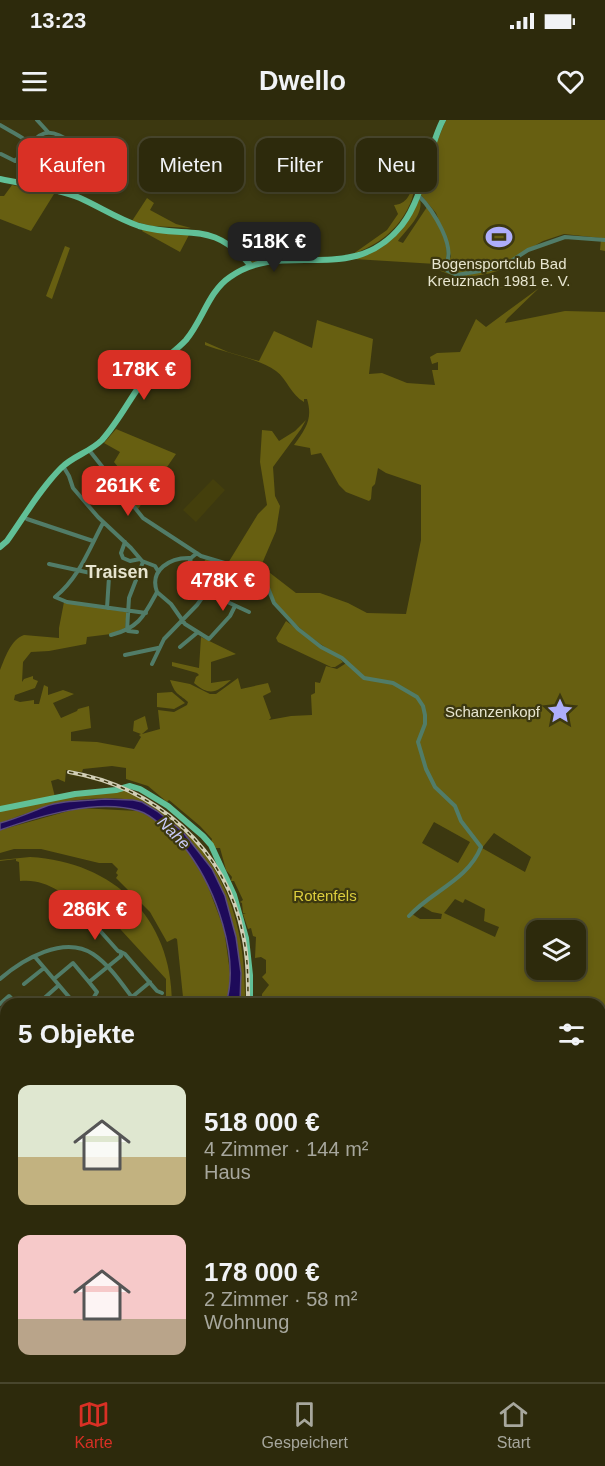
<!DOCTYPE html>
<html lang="de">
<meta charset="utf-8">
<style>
body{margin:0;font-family:Helvetica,sans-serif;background:#353215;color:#f1f3f6;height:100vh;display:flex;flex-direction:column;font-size:22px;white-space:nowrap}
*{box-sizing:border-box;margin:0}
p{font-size:20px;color:#a7a79d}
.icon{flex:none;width:33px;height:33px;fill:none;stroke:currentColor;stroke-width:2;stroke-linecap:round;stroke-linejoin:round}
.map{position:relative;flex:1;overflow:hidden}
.sheet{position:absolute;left:0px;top:878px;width:606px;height:386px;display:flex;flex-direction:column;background:#2d2a0c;border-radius:18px 18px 0 0;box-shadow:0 3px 9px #0003,0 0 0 2px #48462d}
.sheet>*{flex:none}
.guide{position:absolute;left:18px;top:18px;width:570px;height:54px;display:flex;gap:12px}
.controls{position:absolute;left:526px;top:800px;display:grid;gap:12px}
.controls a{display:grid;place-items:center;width:60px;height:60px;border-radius:12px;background:#2d2a0c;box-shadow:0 3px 9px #0003,0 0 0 2px #48462d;font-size:30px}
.price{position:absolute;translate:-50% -51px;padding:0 14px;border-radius:12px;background:#d93025;color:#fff;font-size:20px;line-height:39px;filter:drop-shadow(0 2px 3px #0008)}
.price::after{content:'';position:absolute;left:50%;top:36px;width:18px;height:14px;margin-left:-9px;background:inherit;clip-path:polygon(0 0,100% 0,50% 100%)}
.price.active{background:#222;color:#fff}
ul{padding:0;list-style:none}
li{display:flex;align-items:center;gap:18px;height:150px;padding:0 18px}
li span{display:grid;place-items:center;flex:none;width:168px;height:120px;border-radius:12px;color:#555}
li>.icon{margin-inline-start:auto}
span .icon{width:72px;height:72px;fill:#fffc;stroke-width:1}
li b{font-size:26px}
h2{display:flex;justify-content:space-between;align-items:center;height:72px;padding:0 18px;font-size:26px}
.tag{padding:0 21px;border-radius:12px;background:#2d2a0c;box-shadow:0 3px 9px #0003,0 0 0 2px #48462d;font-size:21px;line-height:54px}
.tag.active{background:#d93025;color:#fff}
.status{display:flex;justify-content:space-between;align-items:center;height:42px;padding:0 30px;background:#2d2a0c;direction:ltr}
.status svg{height:16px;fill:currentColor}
header{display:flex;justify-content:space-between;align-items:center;height:78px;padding:0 18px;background:#2d2a0c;font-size:27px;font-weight:600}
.dock{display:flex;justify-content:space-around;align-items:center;height:84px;border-top:2px solid #48462d;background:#2d2a0c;font-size:16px;color:#a7a79d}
.dock a{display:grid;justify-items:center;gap:3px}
.dock .active{color:#d93025}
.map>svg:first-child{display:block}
.built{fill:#443f0c}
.green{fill:#675f11;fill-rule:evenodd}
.water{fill:#1e0a5a;stroke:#5a4c7d;stroke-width:1.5}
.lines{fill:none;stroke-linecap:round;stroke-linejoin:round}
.stream{stroke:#5a4c7d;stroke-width:1.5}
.river{stroke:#1e0a5a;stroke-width:4.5}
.minor{stroke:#517c68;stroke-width:4}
.major{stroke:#61c097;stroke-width:6}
.rail-casing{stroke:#d1ceb6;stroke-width:4}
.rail{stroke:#3c3810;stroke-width:1.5;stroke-dasharray:4.5;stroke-linecap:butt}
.labels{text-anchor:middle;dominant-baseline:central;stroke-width:4.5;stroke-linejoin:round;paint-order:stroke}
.poi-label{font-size:15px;fill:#e7e5cf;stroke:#3c3810}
.park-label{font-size:15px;fill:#ddce3d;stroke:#3c3810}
.water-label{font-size:16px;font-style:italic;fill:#c8caf7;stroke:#3c3810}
.quarter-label{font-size:18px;font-weight:bold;fill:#e7e5cf;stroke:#3c3810}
</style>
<div class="status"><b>13:23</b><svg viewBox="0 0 49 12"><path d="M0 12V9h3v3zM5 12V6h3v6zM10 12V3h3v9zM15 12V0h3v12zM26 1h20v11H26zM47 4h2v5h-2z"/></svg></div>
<header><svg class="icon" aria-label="menu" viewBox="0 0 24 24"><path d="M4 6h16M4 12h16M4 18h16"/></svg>Dwello<svg class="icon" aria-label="heart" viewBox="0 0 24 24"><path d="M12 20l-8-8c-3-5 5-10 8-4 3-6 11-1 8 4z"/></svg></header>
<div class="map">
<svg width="605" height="1262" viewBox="0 0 605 1262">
<rect width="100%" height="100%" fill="#3c3810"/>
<!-- built -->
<path class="built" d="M213 359 225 370 196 402 183 390Z
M70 651 111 662 150 680 179 701 206 730 232 775 246 827 248 883H245V843L241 814 229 777 203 732 170 698 149 684 111 665 82 657 69 656Z"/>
<!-- green -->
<path class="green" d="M446 0H605V131L600 130 601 118 564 114 543 121 527 130 506 144 459 154 450 151 447 147 451 136 443 110 436 93 420 74 434 29Z
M417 64C413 71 413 79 409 86 398 110 378 125 353 134L387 110 398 94 394 85C407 84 409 75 414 65Z
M12 65 54 74 31 111 0 99V76H4Z
M147 78 154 83 150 90 176 104 191 108 152 106 132 101Z
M420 79C424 95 407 109 398 121L403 123 427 87C438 103 450 122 446 141L436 144 354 139 382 126Z
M143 109 190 113 180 132 142 111Z
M249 111 287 139 252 143 239 130Z
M65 126 70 128 52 179 46 176Z
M514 142C499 153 484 155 466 157L467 160 497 168 535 167 476 168 468 165 466 157H457L435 149 453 154 502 148Z
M539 168 507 199 505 203 565 191 605 192V1172L600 1168V884L267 883 262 881V874L269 865 262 857 266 853V840L261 837 255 838 256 817 253 816 251 808 248 809 243 794 246 793H243L242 783 240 782 243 780 234 761H231L232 757 226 750 220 728H215L211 722 212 719 200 706 169 680 167 682 148 666 126 659V648L112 646 83 649 82 652 66 650 65 662 58 659 51 661 55 677 0 687V550C5 538 11 519 24 515L59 518V508L64 482 127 492 125 508 111 514 87 517 86 524 49 531 31 532 23 542 22 562 24 559 33 556V559L38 561 35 568 15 575 14 580 20 582 34 580V584H39L44 565 48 567V575L63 570 74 574 53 583 61 598 77 591 78 589 89 586 91 608 71 612V621L97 622 134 629 141 617 139 615 141 614 133 611 134 601 145 596 148 609 142 614 160 609 158 590 174 592 187 585 188 582C177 572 176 576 170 560L190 564 210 574H216L238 558 241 569 268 563 271 572 263 576 271 598 269 600 291 596 312 595 311 575 315 573V562L320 563 326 546 337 549 348 542C321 525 296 509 277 484 270 475 268 457 259 451 251 446 237 445 228 443L258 394 267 385 260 342 262 310 272 311 279 321 295 311 306 300 301 309 273 347 275 376 280 386 276 411 261 446 296 473H320L348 483 367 493 406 494 421 420V365L386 353 378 348 375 364 372 367 371 379 369 381 346 372 339 365 321 333 311 335 310 328 294 325C306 308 313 299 307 279H304V282C291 275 287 259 276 251 257 238 226 233 205 225V222L228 232 259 241 274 211 312 228 317 200 373 219 369 254 382 253 407 263 435 265 432 250H438V242L432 244 430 237 437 233 460 232 476 199 486 207ZM434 702 470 722 458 743 422 723ZM494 713 531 737 525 752 482 728ZM455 779 463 783 465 779 485 789 484 801 499 807 495 817 444 793ZM422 786 432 792 442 794 441 799H420L412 794ZM537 810H576V849H537Z
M116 309 176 334 138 389 132 383 139 372 129 360 130 357 123 353 114 342 120 332 104 323Z
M191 439 200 447 206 439 222 444 223 446 214 459 189 445Z
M286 501 340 539 343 542 335 547H331L278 522 276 518Z
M201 517 236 534 211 542V563L231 560C217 572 210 577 194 563L196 557 199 555 197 553 172 546V542L199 548Z
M172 572 185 583 174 589 157 587V573Z
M125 670C214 714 247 788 245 883H240C242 814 227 754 175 706 163 695 150 683 133 680 109 676 70 679 47 686 42 688 39 691 34 692 28 694 32 692 25 694 17 696 9 701 0 703V691L71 677Z
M79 688 138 691 152 697 187 730 206 761 224 809 231 860 226 883H180L181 877H183L177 819 175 818 167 822 150 792 116 758 118 755 116 753 118 749 112 743H99L41 729H14L0 733V710Z
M30 737C114 742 172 798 172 883H166V859L99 786 85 790C65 775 47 758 20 761L19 742 16 741V739L0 741V740Z
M600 1218H605V1262H457L460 1257H600Z
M98 1257H140L138 1259 139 1262H77Z"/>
<!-- water -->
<path class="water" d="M105 679 133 680 142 682 157 691 183 712 212 749 225 776 236 817 241 853 240 883H226C240 837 216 770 188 732 181 722 171 714 162 706 155 700 149 694 139 691 97 678 40 696 0 710V703C15 699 29 693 44 687 62 680 86 681 105 679Z"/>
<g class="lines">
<!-- stream -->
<path class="stream" d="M0 1108 6 1110"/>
<!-- river -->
<path class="river" d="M136 1257 146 1262
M96 1262 120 1257"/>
<!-- minor -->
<path class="minor" d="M37 0 48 12
M0 5C29 22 48 27 40 66
M1 34 15 41C36 20 41 0 72 23L73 28 57 50H43
M41 38 50 36
M418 75C432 89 459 129 444 147L448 151 457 155 502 147 528 130 565 117 605 120
M89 330 143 398 201 436 258 453 266 463 274 483 298 509 321 527 342 538 364 558 393 563 417 577 423 586 425 595V604L418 622 426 649 435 667 455 686 461 701 481 727C468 760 432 771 409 796
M63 346 69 356 73 368 98 397 131 428 142 441 155 446 158 451
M27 399 93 421
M103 403C89 429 79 458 55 477L67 482 146 493
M125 422 121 433 123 438 130 441 140 439
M197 433 191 438C170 437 149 450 157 472L171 484 185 504 209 519 230 496 235 486
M49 444 109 457 107 488
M184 457 191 438
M206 472 249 492
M127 510 129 478 143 442
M128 511 137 512
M111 515C139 508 144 496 157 472
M180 527 198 512
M125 535 158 528
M152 544 164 519 197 485 226 444
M121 832 125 834 157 871 162 873
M35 837 75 884
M0 859C23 839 64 815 93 834 111 846 124 867 137 884
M54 859 73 843 89 862 121 836V832L118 831 86 795
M89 862 97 872 91 882
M24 864 44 848
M132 877 150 862
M41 881 59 865
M0 884 9 876 17 884
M0 929 6 916
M0 937 6 940
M0 964 6 966
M0 990 6 991
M0 1013 6 1014
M0 1049 6 1051
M0 1088 6 1092
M0 1117 6 1118
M0 1168 6 1171
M190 1257 191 1260
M381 1257 384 1262
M201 1261 206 1262
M321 1261 322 1262
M212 1262 213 1257
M261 1262 262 1257
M327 1262 332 1257"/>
<!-- major -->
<path class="major" d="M0 59C27 65 55 68 80 78 100 87 118 99 139 106 188 120 211 98 251 146
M0 427 7 421C24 397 40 369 61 348 73 336 90 332 102 320 120 300 132 274 149 253 160 241 175 232 186 220 203 200 208 172 230 157 284 118 352 168 402 105 425 75 426 33 443 0
M0 689 75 674 116 670 130 666 140 669 168 686 203 716 211 725 234 775 246 818 250 855V884
M0 1034H6
M600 1170 605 1174
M0 1254 6 1253"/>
<!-- rail casing -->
<g class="rail-casing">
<path id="rail" d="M69 652C155 667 226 728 243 815 248 837 248 860 248 884
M600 1213 605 1214
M0 1260 22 1257"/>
</g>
<!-- rail -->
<use href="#rail" class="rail"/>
</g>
<!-- icons -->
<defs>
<g id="stadium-bare" transform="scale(2.07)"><path d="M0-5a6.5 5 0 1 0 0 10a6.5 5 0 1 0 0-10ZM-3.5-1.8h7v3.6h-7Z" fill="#aeaefb" stroke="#3c3810" stroke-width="2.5" paint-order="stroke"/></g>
<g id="sight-bare" transform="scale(2.07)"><path d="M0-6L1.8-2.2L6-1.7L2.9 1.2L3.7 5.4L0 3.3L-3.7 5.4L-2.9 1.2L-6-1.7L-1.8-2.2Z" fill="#aeaefb" stroke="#3c3810" stroke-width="2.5" paint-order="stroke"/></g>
</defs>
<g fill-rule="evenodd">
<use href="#stadium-bare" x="499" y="117"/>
<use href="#sight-bare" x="560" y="591"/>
</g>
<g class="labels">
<!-- poi labels -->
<g class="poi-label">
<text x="499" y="143">Bogensportclub Bad<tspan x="499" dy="17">Kreuznach 1981 e. V.</tspan></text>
<text x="540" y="591" text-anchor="end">Schanzenkopf</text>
</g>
<!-- park labels -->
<g class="park-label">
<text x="325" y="775">Rotenfels</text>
</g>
<!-- water labels -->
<g class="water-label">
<text transform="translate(174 713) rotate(45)">Nahe</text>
</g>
<!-- quarter labels -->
<g class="quarter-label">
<text x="117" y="452">Traisen</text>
</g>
</g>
</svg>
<div class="controls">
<a><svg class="icon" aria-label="layers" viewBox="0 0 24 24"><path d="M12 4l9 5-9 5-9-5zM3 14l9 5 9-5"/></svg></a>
</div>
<b class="price active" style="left:274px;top:153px">518K €</b>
<b class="price" style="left:144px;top:281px">178K €</b>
<b class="price" style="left:128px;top:397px">261K €</b>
<b class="price" style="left:223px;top:492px">478K €</b>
<b class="price" style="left:95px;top:821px">286K €</b>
<div class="guide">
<a class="tag active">Kaufen</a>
<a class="tag">Mieten</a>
<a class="tag">Filter</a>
<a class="tag">Neu</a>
</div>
<section class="sheet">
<h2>5 Objekte<svg class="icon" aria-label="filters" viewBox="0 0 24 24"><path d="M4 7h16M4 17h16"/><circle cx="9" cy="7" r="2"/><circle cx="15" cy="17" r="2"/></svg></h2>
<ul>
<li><span style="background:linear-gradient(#dfe7d0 60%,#c2b280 0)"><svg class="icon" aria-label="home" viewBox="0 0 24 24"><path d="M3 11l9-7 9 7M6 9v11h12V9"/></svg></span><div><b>518 000 €</b><p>4 Zimmer · 144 m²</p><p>Haus</p></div></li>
<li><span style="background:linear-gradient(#f6c9c9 70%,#b9a48a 0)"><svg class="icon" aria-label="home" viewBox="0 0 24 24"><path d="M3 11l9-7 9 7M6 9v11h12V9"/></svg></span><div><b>178 000 €</b><p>2 Zimmer · 58 m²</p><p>Wohnung</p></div></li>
</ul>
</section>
</div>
<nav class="dock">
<a class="active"><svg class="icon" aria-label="map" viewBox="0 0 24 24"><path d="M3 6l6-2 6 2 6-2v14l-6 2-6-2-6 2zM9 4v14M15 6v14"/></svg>Karte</a>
<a><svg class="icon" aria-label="saved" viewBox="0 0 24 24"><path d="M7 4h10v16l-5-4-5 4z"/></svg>Gespeichert</a>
<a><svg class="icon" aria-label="home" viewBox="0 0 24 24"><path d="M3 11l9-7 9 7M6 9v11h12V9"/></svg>Start</a>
</nav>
